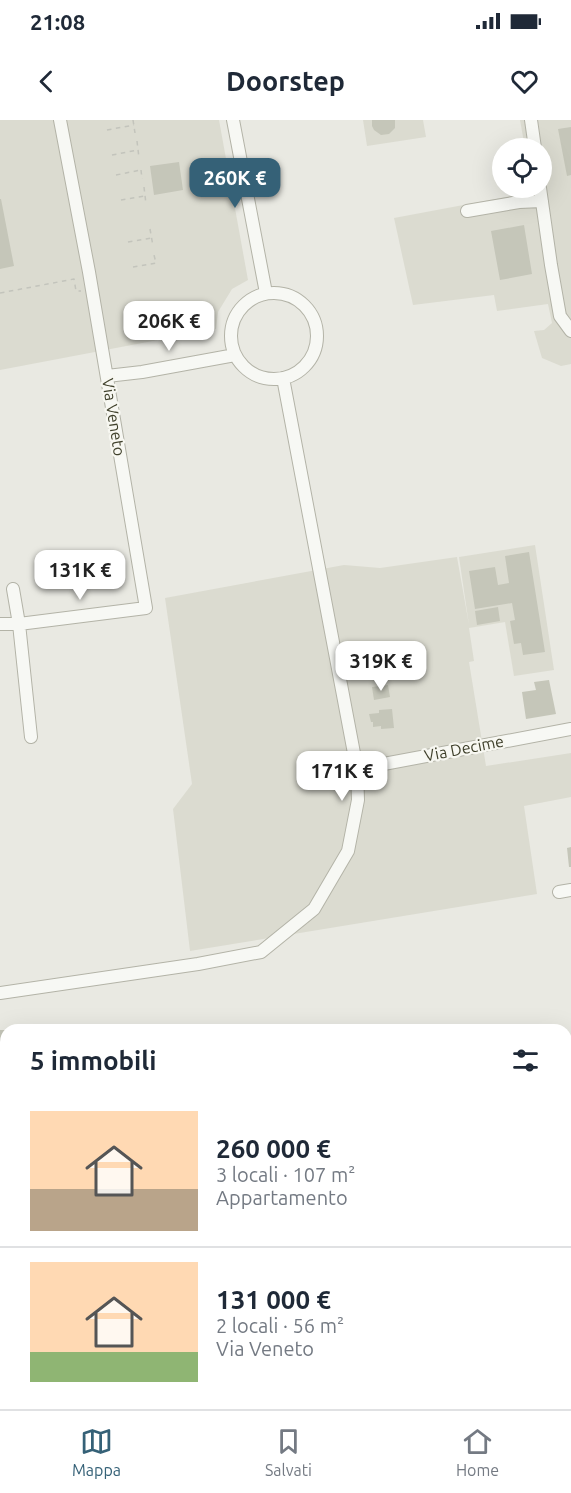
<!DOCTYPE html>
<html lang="it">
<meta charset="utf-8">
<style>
body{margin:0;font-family:Ubuntu,sans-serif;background:#f6f6f7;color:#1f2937;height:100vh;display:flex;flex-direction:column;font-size:22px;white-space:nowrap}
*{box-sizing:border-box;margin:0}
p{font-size:20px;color:#747a83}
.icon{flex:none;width:33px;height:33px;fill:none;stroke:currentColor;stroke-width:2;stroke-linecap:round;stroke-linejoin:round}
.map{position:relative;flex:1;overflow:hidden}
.drawer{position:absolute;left:0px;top:904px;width:572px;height:386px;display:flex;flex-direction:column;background:#fff;border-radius:18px 18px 0 0;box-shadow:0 6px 24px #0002}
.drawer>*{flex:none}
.fabs{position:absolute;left:492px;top:18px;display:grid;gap:12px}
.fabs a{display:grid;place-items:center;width:60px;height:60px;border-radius:50%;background:#fff;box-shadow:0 6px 24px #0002;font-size:30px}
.price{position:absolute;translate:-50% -51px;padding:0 14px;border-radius:12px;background:#fff;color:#222;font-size:20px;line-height:39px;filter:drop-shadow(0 2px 3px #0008)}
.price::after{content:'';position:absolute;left:50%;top:36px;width:18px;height:14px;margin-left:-9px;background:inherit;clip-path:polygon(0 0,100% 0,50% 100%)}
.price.on{background:#356177;color:#fff}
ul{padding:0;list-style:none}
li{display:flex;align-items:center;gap:18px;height:150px;padding:0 30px}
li+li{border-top:2px solid #e0e1e3}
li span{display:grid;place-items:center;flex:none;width:168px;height:120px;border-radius:0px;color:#555}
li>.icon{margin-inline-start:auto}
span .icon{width:72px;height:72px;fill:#fffc;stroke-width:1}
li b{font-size:26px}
h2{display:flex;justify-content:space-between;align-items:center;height:72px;padding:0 30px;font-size:26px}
.status{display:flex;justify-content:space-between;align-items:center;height:42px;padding:0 30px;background:#fff;direction:ltr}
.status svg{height:16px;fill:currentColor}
header{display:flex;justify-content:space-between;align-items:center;height:78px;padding:0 30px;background:#fff;font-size:27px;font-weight:700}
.tabs{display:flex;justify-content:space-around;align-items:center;height:84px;border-top:2px solid #e0e1e3;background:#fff;font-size:16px;color:#747a83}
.tabs a{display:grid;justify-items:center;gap:3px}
.tabs .on{color:#356177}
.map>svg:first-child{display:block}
.built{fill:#dbdbd0}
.building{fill:#c5c6b9}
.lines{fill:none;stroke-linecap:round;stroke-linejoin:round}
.minor-casing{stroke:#b3b3a7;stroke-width:14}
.major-casing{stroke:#b4b4a2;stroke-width:18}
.path{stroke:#c3c4bc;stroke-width:1.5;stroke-dasharray:4.5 4.5;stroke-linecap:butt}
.minor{stroke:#f7f8f4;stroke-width:12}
.major{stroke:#fff;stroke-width:16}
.labels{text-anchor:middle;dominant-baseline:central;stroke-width:4.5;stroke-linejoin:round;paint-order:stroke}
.street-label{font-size:16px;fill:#3f402b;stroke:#f7f7f1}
</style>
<div class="status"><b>21:08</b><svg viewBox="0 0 49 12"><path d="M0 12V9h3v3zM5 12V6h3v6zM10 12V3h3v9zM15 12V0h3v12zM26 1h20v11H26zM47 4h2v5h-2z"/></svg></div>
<header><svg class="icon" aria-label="back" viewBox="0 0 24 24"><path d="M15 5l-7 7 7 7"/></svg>Doorstep<svg class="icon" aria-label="heart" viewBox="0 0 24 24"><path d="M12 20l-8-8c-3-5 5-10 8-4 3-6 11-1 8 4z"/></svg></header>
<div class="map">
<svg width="571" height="1289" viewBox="0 0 571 1289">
<rect width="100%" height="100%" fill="#e9e9e2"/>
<!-- built -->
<path class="built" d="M0 0H219L248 160 232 169 218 192 216 209 0 250Z
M363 0H423L426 17 367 26Z
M520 0H571V244L561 246 542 238 534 211 544 210 552 203 548 184 497 191 494 175 413 185 394 98 522 74 527 68H542V28H525Z
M535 425 554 550 514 556 505 502 469 508 474 541 469 542 486 646 571 633V677L524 686 537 774 190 831 173 689 192 664 165 478 344 445 380 448 457 437 469 505 459 437Z"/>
<!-- building -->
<path class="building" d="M372 0H395V8L389 14 381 15 374 10 372 6Z
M571 7V55L567 56 558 9Z
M179 42 183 70 154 75 150 46Z
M0 79H1L14 146 0 149Z
M524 105 532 154 500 160 491 111Z
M529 432 545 532 523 535 521 523 514 524 510 501 515 500 512 483 475 489 469 451 495 447 498 465 509 463 505 436Z
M498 487 500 501 477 505 475 491Z
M549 560 556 594 526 599 522 572 536 570 534 562Z
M388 565 390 577 374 580 372 567Z
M392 589 394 608 381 609V606L373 607V602H371L369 594 379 593V590Z
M571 727V747H569L567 728Z
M57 905V910H15V909Z
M0 910H6V1008H1L0 995Z
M6 1015V1044H0V1016Z
M0 1057H2L3 1066H6V1145H0Z
M6 1180V1210L0 1209V1198Z
M100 1284H118L119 1289H101Z
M218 1284H243L244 1288 238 1289H219Z
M363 1284H383V1285L375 1287V1289H364Z"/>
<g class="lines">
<!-- minor casing -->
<g class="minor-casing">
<path id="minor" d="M233 0 266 173
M531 0 535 28
M540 68 551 145 560 196 571 211
M467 91 519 82 542 81
M231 216a43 43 0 1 1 86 0a43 43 0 1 1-86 0Z
M107 256 142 252 235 235
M13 469 19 504 31 617
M0 504H19L146 488 89 152 60 0
M357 649 571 609
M559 772 571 770
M0 873 198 844 261 832 314 789 348 731 358 680 357 649 283 258
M566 1267 571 1264
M526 1289 535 1284"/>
</g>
<!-- major casing -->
<g class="major-casing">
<path id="major" d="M0 1245 6 1251
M41 1284 46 1289"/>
</g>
<!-- path -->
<path class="path" d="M133 0 135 13
M107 10 134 5
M137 21 139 38
M112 35 138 30
M141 50 142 59
M116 55 141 50
M144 67 146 84
M121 80 145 76
M150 109 153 126
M128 122 152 118
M133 147 156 143 154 135
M0 173 74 159 76 171H81"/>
<!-- minor -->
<use href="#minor" class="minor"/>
<!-- major -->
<use href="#major" class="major"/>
</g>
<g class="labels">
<!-- street labels -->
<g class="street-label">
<text transform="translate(114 297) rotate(81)">Via Veneto</text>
<text transform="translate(464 628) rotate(-11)">Via Decime</text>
</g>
</g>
</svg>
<div class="fabs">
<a><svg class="icon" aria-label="locate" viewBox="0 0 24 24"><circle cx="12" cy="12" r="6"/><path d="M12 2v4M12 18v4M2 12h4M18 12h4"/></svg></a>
</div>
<b class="price on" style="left:235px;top:89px">260K €</b>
<b class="price" style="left:169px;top:232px">206K €</b>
<b class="price" style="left:80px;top:481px">131K €</b>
<b class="price" style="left:381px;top:572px">319K €</b>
<b class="price" style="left:342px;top:682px">171K €</b>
<section class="drawer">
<h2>5 immobili<svg class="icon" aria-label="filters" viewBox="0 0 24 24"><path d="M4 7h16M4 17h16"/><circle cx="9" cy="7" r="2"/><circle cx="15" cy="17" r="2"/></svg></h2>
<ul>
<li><span style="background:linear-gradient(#ffd9b3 65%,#b9a48a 0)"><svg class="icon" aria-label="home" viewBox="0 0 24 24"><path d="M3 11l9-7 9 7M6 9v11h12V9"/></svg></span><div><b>260 000 €</b><p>3 locali · 107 m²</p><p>Appartamento</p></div></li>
<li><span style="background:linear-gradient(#ffd9b3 75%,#8fb573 0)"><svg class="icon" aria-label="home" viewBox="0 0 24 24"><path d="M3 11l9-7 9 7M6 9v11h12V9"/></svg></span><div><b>131 000 €</b><p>2 locali · 56 m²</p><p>Via Veneto</p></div></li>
</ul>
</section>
</div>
<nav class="tabs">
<a class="on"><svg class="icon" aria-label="map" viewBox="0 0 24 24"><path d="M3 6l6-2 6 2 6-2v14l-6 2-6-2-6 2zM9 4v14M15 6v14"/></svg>Mappa</a>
<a><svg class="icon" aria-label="saved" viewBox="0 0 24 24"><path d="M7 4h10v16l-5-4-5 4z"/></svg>Salvati</a>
<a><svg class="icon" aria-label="home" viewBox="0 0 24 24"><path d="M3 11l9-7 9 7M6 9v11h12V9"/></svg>Home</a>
</nav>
